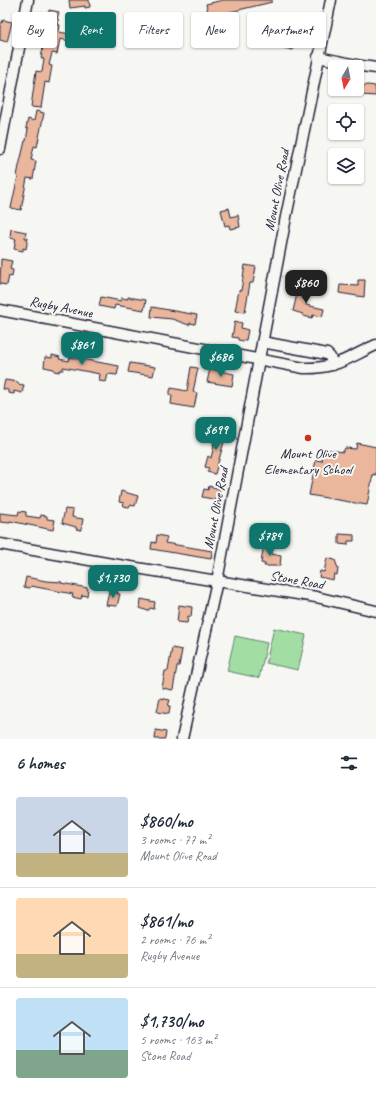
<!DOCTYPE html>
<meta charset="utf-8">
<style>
body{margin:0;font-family:Caveat,sans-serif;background:#f2f2f3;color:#1f2937;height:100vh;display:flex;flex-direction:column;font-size:15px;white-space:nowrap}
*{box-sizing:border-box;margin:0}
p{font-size:13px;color:#747a83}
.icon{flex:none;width:22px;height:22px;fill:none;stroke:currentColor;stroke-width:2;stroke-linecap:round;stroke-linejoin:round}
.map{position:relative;height:739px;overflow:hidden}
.drawer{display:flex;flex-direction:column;background:#fff;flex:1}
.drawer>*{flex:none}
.banner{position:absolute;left:12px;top:12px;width:352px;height:36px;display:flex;gap:8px}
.needle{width:26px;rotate:190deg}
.buttons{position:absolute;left:328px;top:60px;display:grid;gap:8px}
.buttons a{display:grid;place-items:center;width:36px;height:36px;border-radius:4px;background:#fff;box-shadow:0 1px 3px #0004;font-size:20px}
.price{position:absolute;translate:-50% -34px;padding:0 9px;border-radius:8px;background:#0f766e;color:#fff;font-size:13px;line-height:26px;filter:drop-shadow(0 1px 2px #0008)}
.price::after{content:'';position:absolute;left:50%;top:24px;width:12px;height:9px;margin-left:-6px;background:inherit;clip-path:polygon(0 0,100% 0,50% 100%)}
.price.active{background:#222;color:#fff}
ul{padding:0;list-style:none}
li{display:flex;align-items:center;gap:12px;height:100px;padding:0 16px}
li+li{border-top:1px solid #e0e1e3}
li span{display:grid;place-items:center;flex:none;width:112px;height:80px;border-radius:4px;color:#555}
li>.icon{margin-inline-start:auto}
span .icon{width:48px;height:48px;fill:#fffc;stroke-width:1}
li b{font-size:17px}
h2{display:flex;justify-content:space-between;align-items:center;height:48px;padding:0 16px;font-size:17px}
.pill{padding:0 14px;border-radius:4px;background:#fff;box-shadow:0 1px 3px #0004;font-size:14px;line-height:36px}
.pill.active{background:#0f766e;color:#fff}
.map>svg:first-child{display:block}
.green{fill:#a2dea4;stroke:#628070}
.building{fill:#eab79d;stroke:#22223b}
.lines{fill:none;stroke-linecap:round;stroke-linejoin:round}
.minor-casing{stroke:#22223b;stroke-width:13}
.minor{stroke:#f6f6f2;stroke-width:10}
.poi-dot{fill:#c8321e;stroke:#f6f6f2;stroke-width:1.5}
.labels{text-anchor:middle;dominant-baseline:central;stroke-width:4;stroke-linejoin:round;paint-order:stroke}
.street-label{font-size:14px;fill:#22223b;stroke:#f6f6f2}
.poi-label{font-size:14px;fill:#22223b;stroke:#f6f6f2}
</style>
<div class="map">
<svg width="376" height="739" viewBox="0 0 376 739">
<rect width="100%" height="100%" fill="#f6f6f2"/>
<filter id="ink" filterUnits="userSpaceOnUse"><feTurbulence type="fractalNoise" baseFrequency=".025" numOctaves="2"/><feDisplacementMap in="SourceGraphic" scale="8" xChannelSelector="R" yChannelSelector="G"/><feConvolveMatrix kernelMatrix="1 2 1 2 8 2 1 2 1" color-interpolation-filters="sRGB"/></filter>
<g filter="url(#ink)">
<!-- green -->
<path class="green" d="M274 628 306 635 298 670 266 663Z
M235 636 267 643 259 678 227 671Z"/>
<!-- building -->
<path class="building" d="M69 0H89L90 7 85 8V6L70 8Z
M223 0H272V2L209 17 206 4Z
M49 10 59 12 57 19 59 20 58 25H60L59 32 70 34 69 41 60 39 57 54 52 53 49 65 52 66 49 83 45 82 41 108 31 107 36 71 42 72 44 59 41 58 46 30V25H44L46 17H48Z
M3 20 12 22 7 42 0 40V23H2Z
M283 35 295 37 293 50 280 47Z
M368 85 375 86 376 96 361 95 362 86Z
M36 111 44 113 37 147 34 146 31 160 36 161 33 179 27 178 21 210 11 208 18 176H17L19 166 25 141H26L28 129 26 128 28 119 34 121Z
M229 208 231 217 238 215 240 227 230 229 229 225 225 226 221 210Z
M11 229 26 232 25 238H28L26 249 23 248V251L14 249 16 239 10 238Z
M1 259 12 261 10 269 13 270 12 277 9 276 7 285 0 284Z
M245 265 256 267 253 283H250L245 312 235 311 239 290 241 291Z
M358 280H365L364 297 339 293 340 285 358 286Z
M299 285 310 287 306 305 324 309 322 317 313 315 312 318 303 316V314L293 311Z
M101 297 121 301V298L128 299V297L146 300 144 310 115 305 114 309 99 306Z
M152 307 197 315 195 324 190 323 189 325 172 319 151 317Z
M235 321 242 323 241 328 248 330 246 340H243V341L238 340V338L232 337Z
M52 355 60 357 59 359 69 361 70 357 119 366 117 375 108 374 106 382 99 381 100 374 63 367V370H60L59 372 54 371V369L44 367 45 357 52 358Z
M130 363 155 367 153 376 128 372Z
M191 367 198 368 193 392 197 393 194 408 171 404 172 396 169 395 171 388 187 391Z
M210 369 234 374 232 386 207 382Z
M5 380 18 382V384L24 385 22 393 14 391V394L8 393V390L3 389Z
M218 428 227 431 215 474 207 472 209 468 205 467 208 456 211 458 214 446H213L214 441 211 440 213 433 216 434Z
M357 443 376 447V475L373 474 367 505 309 495 316 460 322 461 324 449 343 452 345 448 356 449Z
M209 486 220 489 218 500 202 497 204 489 208 490Z
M121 491 138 496 135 506 130 505 129 507 123 506 124 503 119 502Z
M65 509 73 510 72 517 83 519 81 530 76 529V527L62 523Z
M19 511 26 512V516L40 518 41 515 47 516V519L55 520 53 530 10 521V523L0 522V513L18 515Z
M339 534 354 535V541H348V545L339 544Z
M157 535 167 537 165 543 212 551 211 559 151 549 152 542 156 543Z
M264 544 271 545 270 551 272 552V554L281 556 280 566H264L265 564 261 563Z
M327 558 335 560 338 569 337 575 334 574 333 580 319 577 320 571 324 572Z
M26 577 46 581 62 582 61 583 88 588 87 596 82 595 81 599 72 597 73 594 31 586 30 588 24 587Z
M112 591 118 592 117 594H120L117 606 106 605 109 592 111 593Z
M141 599 155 602 154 609 150 608 148 611 140 608Z
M179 605 192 607 191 617 188 616 187 623 177 622Z
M172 648 182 650 179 666H177L173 690 162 688 165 671H168Z
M160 698 170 700 168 706H170L169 714 157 712Z
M156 730 166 732 165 739H155Z"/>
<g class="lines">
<!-- minor casing -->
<g class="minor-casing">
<path id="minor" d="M318 57 362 66 376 68
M0 149 28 0
M0 310 304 368C336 369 349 357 376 345
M262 342 327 354 330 357 333 365
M0 544 112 564 316 597 376 611
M182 739 217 581 286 217 331 0"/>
</g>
<!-- minor -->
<use href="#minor" class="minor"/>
</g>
</g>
<!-- markers -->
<circle class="poi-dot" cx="308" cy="438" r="4"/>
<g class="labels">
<!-- street labels -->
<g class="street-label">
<text transform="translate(277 190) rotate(-79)">Mount Olive Road</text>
<text transform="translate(61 307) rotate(11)">Rugby Avenue</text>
<text transform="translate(216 508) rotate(-79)">Mount Olive Road</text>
<text transform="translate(297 580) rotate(10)">Stone Road</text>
</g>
<!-- poi labels -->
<g class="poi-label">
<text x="308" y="453">Mount Olive<tspan x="308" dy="16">Elementary School</tspan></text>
</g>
</g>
</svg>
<div class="buttons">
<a><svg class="needle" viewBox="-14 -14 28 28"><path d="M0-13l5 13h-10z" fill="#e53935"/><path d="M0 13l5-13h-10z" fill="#747a83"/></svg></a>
<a><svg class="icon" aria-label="locate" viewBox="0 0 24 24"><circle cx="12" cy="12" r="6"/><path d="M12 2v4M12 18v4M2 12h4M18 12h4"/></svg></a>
<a><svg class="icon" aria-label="layers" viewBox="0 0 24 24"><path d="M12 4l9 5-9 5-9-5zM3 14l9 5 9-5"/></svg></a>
</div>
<b class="price active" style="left:306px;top:304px">$860</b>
<b class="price" style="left:82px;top:366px">$861</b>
<b class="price" style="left:221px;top:378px">$686</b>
<b class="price" style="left:216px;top:451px">$699</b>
<b class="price" style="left:270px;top:557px">$784</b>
<b class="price" style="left:113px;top:599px">$1,730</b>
<div class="banner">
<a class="pill">Buy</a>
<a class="pill active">Rent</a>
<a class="pill">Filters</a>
<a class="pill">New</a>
<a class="pill">Apartment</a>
</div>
</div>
<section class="drawer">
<h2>6 homes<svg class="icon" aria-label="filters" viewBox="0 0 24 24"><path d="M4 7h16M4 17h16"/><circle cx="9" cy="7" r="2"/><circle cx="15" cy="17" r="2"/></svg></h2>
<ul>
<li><span style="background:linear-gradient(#c9d6e8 70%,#c2b280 0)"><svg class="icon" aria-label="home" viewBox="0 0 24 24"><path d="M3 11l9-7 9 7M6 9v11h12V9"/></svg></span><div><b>$860/mo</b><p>3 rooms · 77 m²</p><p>Mount Olive Road</p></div></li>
<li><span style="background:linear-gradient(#ffd9b3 70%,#c2b280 0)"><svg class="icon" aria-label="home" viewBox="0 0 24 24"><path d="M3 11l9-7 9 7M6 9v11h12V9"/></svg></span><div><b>$861/mo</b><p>2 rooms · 76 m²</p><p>Rugby Avenue</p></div></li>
<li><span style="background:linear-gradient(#bfe0f5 65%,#7fa58c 0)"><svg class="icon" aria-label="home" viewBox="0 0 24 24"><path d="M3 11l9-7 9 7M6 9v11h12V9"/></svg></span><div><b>$1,730/mo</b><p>5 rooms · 163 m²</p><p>Stone Road</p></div></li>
</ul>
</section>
